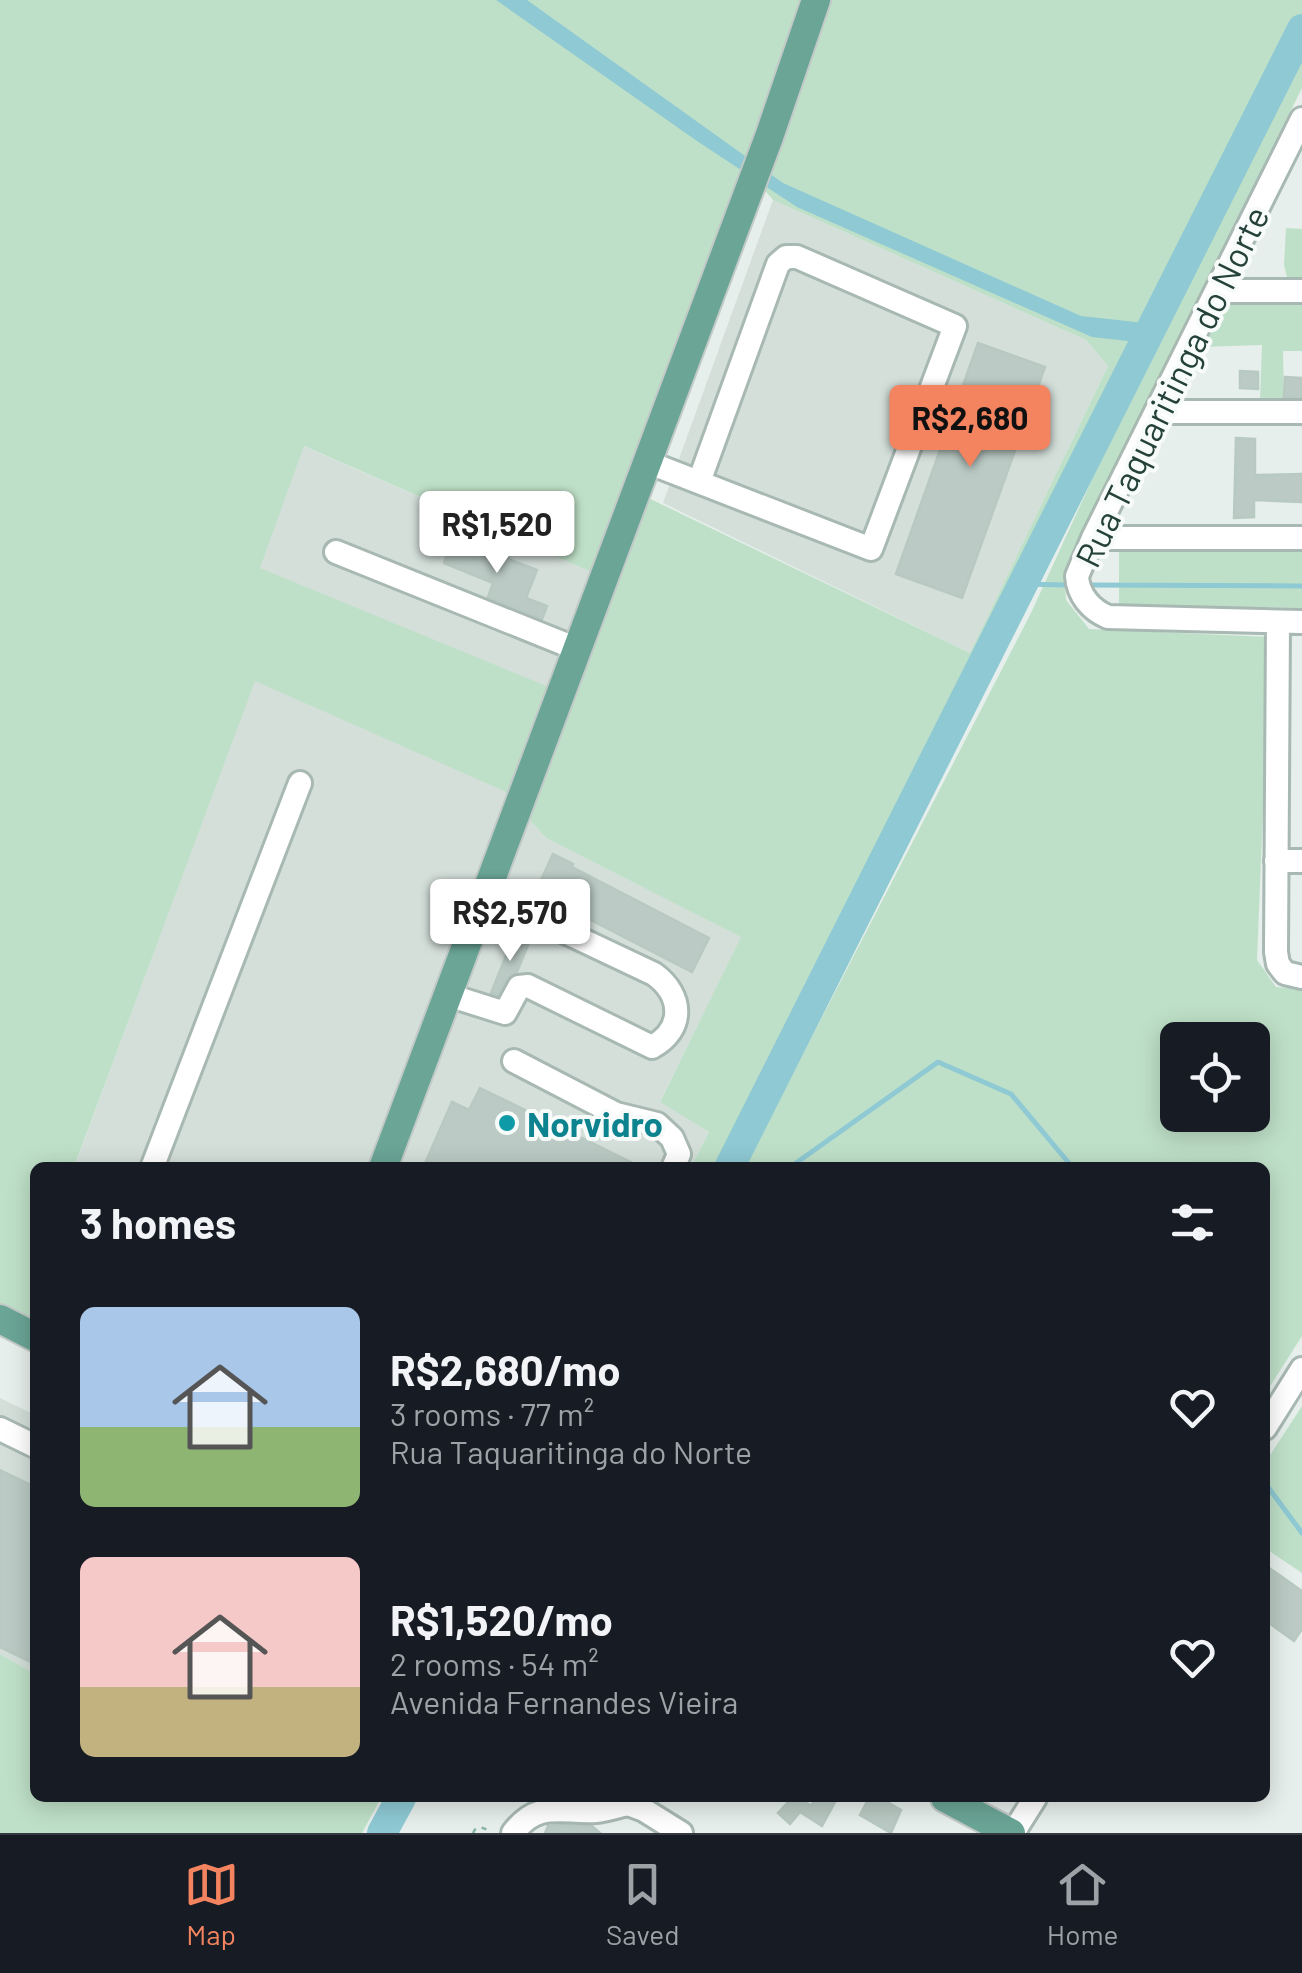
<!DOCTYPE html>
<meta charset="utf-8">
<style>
body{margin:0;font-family:Barlow,sans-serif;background:#242831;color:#f1f3f6;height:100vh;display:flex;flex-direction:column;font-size:38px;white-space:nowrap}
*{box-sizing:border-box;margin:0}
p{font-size:32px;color:#9ea1a6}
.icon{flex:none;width:55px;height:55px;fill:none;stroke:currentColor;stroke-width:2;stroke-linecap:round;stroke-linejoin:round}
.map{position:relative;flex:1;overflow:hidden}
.drawer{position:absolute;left:30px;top:1162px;width:1240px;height:640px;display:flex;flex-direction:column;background:#171b24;border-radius:15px;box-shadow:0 5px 25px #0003}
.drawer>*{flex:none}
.fabs{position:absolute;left:1160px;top:1022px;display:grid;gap:20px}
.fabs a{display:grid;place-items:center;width:110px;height:110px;border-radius:15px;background:#171b24;box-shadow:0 5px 25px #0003;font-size:50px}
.price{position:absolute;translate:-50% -85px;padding:0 22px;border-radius:10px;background:#fff;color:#222;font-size:32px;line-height:65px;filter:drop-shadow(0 2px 5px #0008)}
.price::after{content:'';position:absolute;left:50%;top:60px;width:30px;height:22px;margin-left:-15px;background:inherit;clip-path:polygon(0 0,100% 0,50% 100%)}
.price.active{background:#f4845f;color:#111}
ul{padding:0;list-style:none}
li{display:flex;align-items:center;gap:30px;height:250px;padding:0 50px}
li span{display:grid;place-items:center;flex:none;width:280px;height:200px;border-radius:15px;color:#555}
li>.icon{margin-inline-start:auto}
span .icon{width:120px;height:120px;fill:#fffc;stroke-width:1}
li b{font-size:42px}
h2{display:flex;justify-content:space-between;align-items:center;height:120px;padding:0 50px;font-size:42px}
.tabs{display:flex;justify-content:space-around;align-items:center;height:140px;border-top:2px solid #363941;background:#171b24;font-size:28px;color:#9ea1a6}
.tabs a{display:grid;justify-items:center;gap:5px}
.tabs .active{color:#f4845f}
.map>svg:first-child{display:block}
.built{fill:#d4dfda}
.green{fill:#bfe0c8;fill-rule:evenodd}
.water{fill:#8ec9d4}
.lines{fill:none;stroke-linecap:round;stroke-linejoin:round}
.stream{stroke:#8ec9d4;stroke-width:5}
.river{stroke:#8ec9d4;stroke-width:30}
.building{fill:#bbcac4;stroke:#b8c9c2;stroke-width:2.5}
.minor-casing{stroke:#a8b8b2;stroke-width:28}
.major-casing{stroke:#c2cac8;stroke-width:32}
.path{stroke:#86b3a5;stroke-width:2.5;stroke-dasharray:5 8;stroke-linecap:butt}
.minor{stroke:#fff;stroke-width:22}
.major{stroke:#6aa596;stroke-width:28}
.culture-dot{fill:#0f9aa8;stroke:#f7fbf9;stroke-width:4}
.labels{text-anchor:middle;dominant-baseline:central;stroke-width:8;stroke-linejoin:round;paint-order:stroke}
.street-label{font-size:35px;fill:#24423a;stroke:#f7fbf9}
.culture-label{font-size:35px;font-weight:bold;fill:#0d838f;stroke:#f7fbf9;text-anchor:start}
</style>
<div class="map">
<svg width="1302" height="1833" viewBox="0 0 1302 1833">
<rect width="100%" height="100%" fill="#e6efeb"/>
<!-- built -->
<path class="built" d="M773 200 1086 340 1108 366 970 653 663 503Z
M303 446 594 573 504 791 546 838 742 937 660 1101 709 1132 691 1167 74 1168 254 681 259 568Z
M0 1398 35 1415V1674L0 1654Z"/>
<!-- green -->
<path class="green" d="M0 0H1302V29L729 1167H691L709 1132 660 1102 741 937 546 838 504 791 255 681 74 1167 35 1168V1320L0 1303ZM755 179 773 200 1086 340 1108 366 970 653 636 492ZM304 446 603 577 561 692 260 568Z
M1302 49V88L1064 572 1066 600 1089 629 1270 637 1257 960 1276 987 1302 989V1336L1265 1394V1168H744L1031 613 1160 331ZM1178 1040H1252V1115H1178Z
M1286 228 1302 229V282L1288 281 1284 265Z
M1225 300 1302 302V351H1283L1284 399 1260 400 1262 345 1199 347Z
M1119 547 1302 550V608L1119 605Z
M1302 1406V1573L1265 1548V1463Z
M0 1654 35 1674V1798H381L362 1833H0Z"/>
<!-- water -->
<path class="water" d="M496 0H527L783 183 1081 316 1154 324 1145 343 1092 337 797 207 697 141Z"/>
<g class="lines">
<!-- stream -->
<path class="stream" d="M1024 584 1064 585
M1085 585 1302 586
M789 1168 938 1062 1011 1094 1073 1168
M1265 1483 1302 1533"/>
<!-- river -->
<path class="river" d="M729 1168 1302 29
M382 1833 401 1798"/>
</g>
<!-- building -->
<path class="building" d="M978 343 1045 367 962 598 896 574Z
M1240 371 1258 372V389L1240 388Z
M1285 377 1302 378V397H1284Z
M1236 438 1255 439V475L1302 474V502L1254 500V517L1234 518Z
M453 538 537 570 526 598 547 606 542 619 488 597 493 583 444 563Z
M553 854 573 864 572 867 709 938 692 972 581 915 578 922 532 900Z
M513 939 528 945 517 972 506 979 498 995 491 993Z
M480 1088 643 1168H423L452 1102 469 1110Z
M0 1470 35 1487V1664L0 1647Z
M1265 1565 1302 1591V1629L1294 1641 1265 1620Z
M792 1798H800L811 1806 816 1798H827L835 1802 822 1826 800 1812 790 1824 778 1813Z
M869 1798H880L901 1810 891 1833 860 1815Z
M561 1825 592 1826 600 1833H545L548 1826Z"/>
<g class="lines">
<!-- minor casing -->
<g class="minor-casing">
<path id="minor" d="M1302 119 1093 538 1077 576C1078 595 1091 610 1108 617L1302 622
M1219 291H1302
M1156 412H1302
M647 462 871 549 955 326 797 257H786L778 264 699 482
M1093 538H1302
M336 552 577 649
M1278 622 1276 952 1278 964 1285 973 1302 977
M1276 861H1302
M448 995 505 1013 519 987 528 986 652 1047C685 1029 683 995 654 974L485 894
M514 1061 616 1114 657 1124 672 1138 679 1154 673 1168
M152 1168 300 783
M1265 1428 1302 1369
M0 1429 35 1446
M628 1804 644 1810 681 1833
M513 1833C538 1800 561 1813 596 1811 606 1810 618 1806 628 1804
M1013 1833 1035 1798"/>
</g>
<!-- major casing -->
<g class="major-casing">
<path id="major" d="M383 1168 769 137 816 0
M0 1319 35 1337
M945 1798 1011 1833"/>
</g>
<!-- path -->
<path class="path" d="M473 1833 477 1826 491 1831"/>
<!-- minor -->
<use href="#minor" class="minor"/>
<!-- major -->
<use href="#major" class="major"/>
</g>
<!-- markers -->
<circle class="culture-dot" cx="507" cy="1123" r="10"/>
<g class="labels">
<!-- street labels -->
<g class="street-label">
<text transform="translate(1171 386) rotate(-64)">Rua Taquaritinga do Norte</text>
</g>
<!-- culture labels -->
<g class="culture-label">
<text x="527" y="1123">Norvidro</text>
</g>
</g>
</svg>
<div class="fabs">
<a><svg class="icon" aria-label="locate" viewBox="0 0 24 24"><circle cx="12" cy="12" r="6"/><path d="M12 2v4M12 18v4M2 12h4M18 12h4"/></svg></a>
</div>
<b class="price active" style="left:970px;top:470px">R$2,680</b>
<b class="price" style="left:497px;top:576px">R$1,520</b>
<b class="price" style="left:510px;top:964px">R$2,570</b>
<section class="drawer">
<h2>3 homes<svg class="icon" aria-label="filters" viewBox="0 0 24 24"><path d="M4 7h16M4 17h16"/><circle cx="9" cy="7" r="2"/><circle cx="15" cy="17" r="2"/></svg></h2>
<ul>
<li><span style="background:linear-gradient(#a9c7e8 60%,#8fb573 0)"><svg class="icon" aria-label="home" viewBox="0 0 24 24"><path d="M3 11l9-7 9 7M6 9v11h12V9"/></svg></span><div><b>R$2,680/mo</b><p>3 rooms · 77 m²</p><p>Rua Taquaritinga do Norte</p></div><svg class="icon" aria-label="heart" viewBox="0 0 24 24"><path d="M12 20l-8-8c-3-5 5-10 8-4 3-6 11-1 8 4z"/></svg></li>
<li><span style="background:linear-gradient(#f6c9c9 65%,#c2b280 0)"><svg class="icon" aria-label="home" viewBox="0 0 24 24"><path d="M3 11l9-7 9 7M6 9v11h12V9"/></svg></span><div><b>R$1,520/mo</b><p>2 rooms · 54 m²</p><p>Avenida Fernandes Vieira</p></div><svg class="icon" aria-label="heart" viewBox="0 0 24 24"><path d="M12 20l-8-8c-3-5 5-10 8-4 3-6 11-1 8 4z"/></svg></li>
</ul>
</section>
</div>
<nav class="tabs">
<a class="active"><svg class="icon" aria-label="map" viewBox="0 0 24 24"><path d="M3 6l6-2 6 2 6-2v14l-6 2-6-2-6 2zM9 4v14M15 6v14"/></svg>Map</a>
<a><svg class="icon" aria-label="saved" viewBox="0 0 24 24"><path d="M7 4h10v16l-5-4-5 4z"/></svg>Saved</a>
<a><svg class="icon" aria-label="home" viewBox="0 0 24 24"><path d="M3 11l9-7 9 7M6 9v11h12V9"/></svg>Home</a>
</nav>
